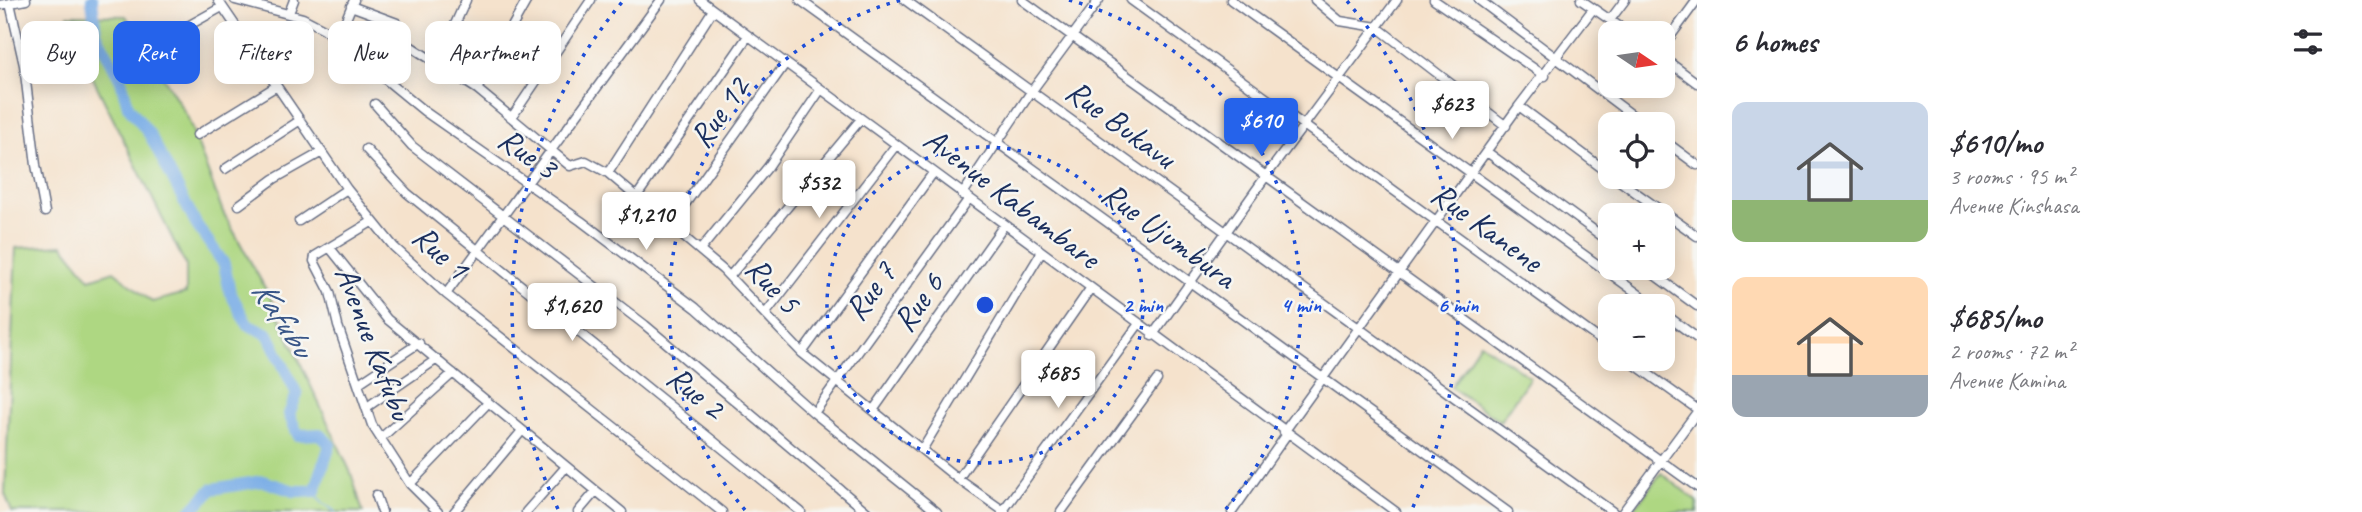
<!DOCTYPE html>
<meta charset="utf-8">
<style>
body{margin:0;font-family:Caveat,sans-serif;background:#f2f2f3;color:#2b2b33;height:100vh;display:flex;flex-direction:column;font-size:26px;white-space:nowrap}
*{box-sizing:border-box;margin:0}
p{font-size:23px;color:#7c7c81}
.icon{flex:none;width:38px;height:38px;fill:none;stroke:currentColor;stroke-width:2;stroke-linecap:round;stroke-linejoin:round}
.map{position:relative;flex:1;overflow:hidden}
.sheet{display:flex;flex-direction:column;background:#fff;width:665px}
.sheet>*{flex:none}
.guide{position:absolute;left:21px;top:21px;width:665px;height:63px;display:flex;gap:14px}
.needle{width:46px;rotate:103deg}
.tools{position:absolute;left:1598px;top:21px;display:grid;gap:14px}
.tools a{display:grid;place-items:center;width:77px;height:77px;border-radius:14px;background:#fff;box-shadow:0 4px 18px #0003;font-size:35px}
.price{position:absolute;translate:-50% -60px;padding:0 16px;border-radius:7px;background:#fff;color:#222;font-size:23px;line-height:46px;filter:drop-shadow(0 2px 4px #0008)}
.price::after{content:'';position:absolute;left:50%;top:42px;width:21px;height:16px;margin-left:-10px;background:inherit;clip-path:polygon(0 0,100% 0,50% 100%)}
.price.current{background:#2563eb;color:#fff}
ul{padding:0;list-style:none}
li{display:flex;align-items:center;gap:21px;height:175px;padding:0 35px}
li span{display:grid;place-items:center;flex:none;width:196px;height:140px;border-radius:14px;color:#555}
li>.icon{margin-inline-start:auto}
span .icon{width:84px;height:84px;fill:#fffc;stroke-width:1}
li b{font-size:30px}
h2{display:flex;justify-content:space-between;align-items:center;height:84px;padding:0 35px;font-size:30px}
.chip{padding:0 24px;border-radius:14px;background:#fff;box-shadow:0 4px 18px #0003;font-size:24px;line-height:63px}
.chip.current{background:#2563eb;color:#fff}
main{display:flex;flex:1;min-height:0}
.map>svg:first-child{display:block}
.green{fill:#aed782;stroke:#648370;stroke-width:2}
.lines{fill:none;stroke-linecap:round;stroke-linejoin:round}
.stream{stroke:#7aade6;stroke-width:2}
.river{stroke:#7aade6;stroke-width:12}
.minor-casing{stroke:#676e84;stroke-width:11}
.minor{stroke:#fff;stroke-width:8}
.ring{fill:none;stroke:#1d4ed8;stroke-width:3.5;stroke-dasharray:3.5 7}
.labels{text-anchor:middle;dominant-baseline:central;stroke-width:5;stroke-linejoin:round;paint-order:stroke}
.street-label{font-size:33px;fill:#1b2f5e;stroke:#f6f6f2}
.water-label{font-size:35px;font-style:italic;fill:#385587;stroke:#f6f6f2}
.centre{fill:#1d4ed8;stroke:#f6f6f2;stroke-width:3.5}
.ring-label{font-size:21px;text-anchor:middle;font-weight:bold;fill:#1d4ed8;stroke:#f6f6f2;stroke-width:5;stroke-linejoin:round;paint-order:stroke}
</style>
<main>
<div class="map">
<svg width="1697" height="512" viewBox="0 0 1697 512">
<rect width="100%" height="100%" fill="#f6f6f2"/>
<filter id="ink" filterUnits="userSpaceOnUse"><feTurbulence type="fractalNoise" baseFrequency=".0143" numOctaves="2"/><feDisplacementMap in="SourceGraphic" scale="14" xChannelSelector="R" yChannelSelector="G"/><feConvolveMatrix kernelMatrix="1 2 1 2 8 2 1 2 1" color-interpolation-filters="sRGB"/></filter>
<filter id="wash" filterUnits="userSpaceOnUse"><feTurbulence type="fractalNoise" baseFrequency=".00686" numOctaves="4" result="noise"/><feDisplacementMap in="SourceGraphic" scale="28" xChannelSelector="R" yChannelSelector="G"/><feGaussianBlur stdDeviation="1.57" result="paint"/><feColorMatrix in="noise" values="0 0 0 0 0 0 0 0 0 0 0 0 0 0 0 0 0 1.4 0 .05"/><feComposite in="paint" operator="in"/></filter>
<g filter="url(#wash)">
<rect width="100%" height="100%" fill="#f5e2cc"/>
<!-- green -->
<path class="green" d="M68 15 126 16 187 116 223 212 270 297 351 473 363 512H12L5 494 16 248 63 245 90 279 114 271 152 302 186 293V266L72 36Z
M1480 343 1530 377 1500 421 1451 387Z
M1661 473 1697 501V512H1632Z"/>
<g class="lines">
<!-- stream -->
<path class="stream" d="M315 491 322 502 336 512"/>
<!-- river -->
<path class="river" d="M92 0 96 33 121 80 128 106 150 135 196 224 224 264 230 292 247 324 268 334 297 394 289 414 298 435 320 434 330 445 315 491H294L263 481 212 489 190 512"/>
</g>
</g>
<g filter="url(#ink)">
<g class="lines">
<!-- minor casing -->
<g class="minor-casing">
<path id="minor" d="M218 0 347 189 394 247 446 294 722 512
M235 0 303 18 324 29 424 111 581 221 696 308 814 413 937 512
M700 0 1396 512
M800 0 1508 512
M905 0 1613 512
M1022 0 1697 487
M1131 0 1610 347
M1231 0 1655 306
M1315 0 1340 21 1377 27 1506 126
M1434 0 1545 76
M1479 0 1644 124
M1581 0 1629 33
M10 3 24 65 36 165 45 212
M0 5 26 0
M351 6 397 23 396 37 477 89 570 166 586 161 608 173 723 270 802 353 958 479 1005 512
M289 13 294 0
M1610 20 1625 0
M168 37 222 7
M337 41 354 0
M1662 48 1697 0
M1662 57 1697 83
M438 62 466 0
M477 89 527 0
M375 104 412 146 645 325 867 512
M1519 106 1610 174
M512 117 591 0
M197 135 275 87
M1662 139 1697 165
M366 149 407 193 801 512
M1487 152 1610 242
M225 169 299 121
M608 173 713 10
M1614 177 1697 236
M962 195 1031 92 1099 0
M637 196 748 36
M239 205 274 179 322 152
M299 221 347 189
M373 221 315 256 314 261 330 292 338 326 372 425 410 484 438 512
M671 224 785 64
M330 248 387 319 622 512
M701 249 768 167 821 89
M1645 268 1697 306
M730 276 861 119
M446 294 661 0
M1662 312 1697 338
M766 313 896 145
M1152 336 1266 176 1397 0
M802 353 933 173
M1627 359 1697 409
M359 383 419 343
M367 407 437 359
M874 409 1004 225
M814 413 968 200
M1284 432 1519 106 1593 9
M381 438 453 373
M922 450 1041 253
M958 479 1090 289
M410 484 488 403
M376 495 382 512
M454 512 521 432
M526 512 565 468
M578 512 595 492
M1002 512 1138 325
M1061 512 1157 380
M1232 512 1287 434
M1623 512 1697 412"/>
</g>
<!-- minor -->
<use href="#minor" class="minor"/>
</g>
</g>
<!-- distance rings -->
<g class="ring">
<circle cx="985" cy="305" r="158"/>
<path d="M745 510A316 316 0 0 1 901 0M1069 0A316 316 0 0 1 1225 510"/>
<path d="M558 509A473 473 0 0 1 623 1M1347 1A473 473 0 0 1 1412 509"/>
</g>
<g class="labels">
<!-- street labels -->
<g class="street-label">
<text transform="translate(719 112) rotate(-55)">Rue 12</text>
<text transform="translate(1121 124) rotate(36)">Rue Bukavu</text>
<text transform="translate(528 153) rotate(35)">Rue 3</text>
<text transform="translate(1012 198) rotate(37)">Avenue Kabambare</text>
<text transform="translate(1487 227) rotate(36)">Rue Kanene</text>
<text transform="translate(1169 235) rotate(36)">Rue Ujumbura</text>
<text transform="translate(441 252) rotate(42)">Rue 1</text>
<text transform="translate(773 285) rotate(47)">Rue 5</text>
<text transform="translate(870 291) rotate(-54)">Rue 7</text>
<text transform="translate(918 302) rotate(-55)">Rue 6</text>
<text transform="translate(374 343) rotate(69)">Avenue Kafubu</text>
<text transform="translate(696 392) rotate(39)">Rue 2</text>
</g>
<!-- water labels -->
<g class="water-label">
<text transform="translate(283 318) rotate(57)">Kafubu</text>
</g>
</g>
<circle cx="985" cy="305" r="10" class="centre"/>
<g class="ring-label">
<text x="1143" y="312">2 min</text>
<text x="1301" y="312">4 min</text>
<text x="1458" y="312">6 min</text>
</g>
</svg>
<div class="tools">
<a><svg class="needle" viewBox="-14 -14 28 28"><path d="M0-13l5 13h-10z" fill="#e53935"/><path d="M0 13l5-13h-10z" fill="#7c7c81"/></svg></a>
<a><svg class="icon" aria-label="locate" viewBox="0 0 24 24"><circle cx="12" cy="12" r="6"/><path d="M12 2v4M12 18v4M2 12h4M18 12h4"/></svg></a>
<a>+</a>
<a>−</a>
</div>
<b class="price" style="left:1452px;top:141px">$623</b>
<b class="price current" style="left:1261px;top:158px">$610</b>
<b class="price" style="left:819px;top:220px">$532</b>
<b class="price" style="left:646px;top:252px">$1,210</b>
<b class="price" style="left:572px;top:343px">$1,620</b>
<b class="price" style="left:1058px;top:410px">$685</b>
<div class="guide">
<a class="chip">Buy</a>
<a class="chip current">Rent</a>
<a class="chip">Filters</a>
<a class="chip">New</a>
<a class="chip">Apartment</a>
</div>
</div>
<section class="sheet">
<h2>6 homes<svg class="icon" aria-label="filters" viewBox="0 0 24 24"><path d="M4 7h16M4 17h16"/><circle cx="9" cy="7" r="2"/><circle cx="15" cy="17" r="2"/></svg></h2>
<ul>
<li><span style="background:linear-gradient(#c9d6e8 70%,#8fb573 0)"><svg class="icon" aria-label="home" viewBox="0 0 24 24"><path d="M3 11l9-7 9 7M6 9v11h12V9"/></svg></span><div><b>$610/mo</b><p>3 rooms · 95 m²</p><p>Avenue Kinshasa</p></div></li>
<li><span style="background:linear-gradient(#ffd9b3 70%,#9aa5b1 0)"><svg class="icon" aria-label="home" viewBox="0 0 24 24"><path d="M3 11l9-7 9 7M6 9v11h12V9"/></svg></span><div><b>$685/mo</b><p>2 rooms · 72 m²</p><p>Avenue Kamina</p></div></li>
</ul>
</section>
</main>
